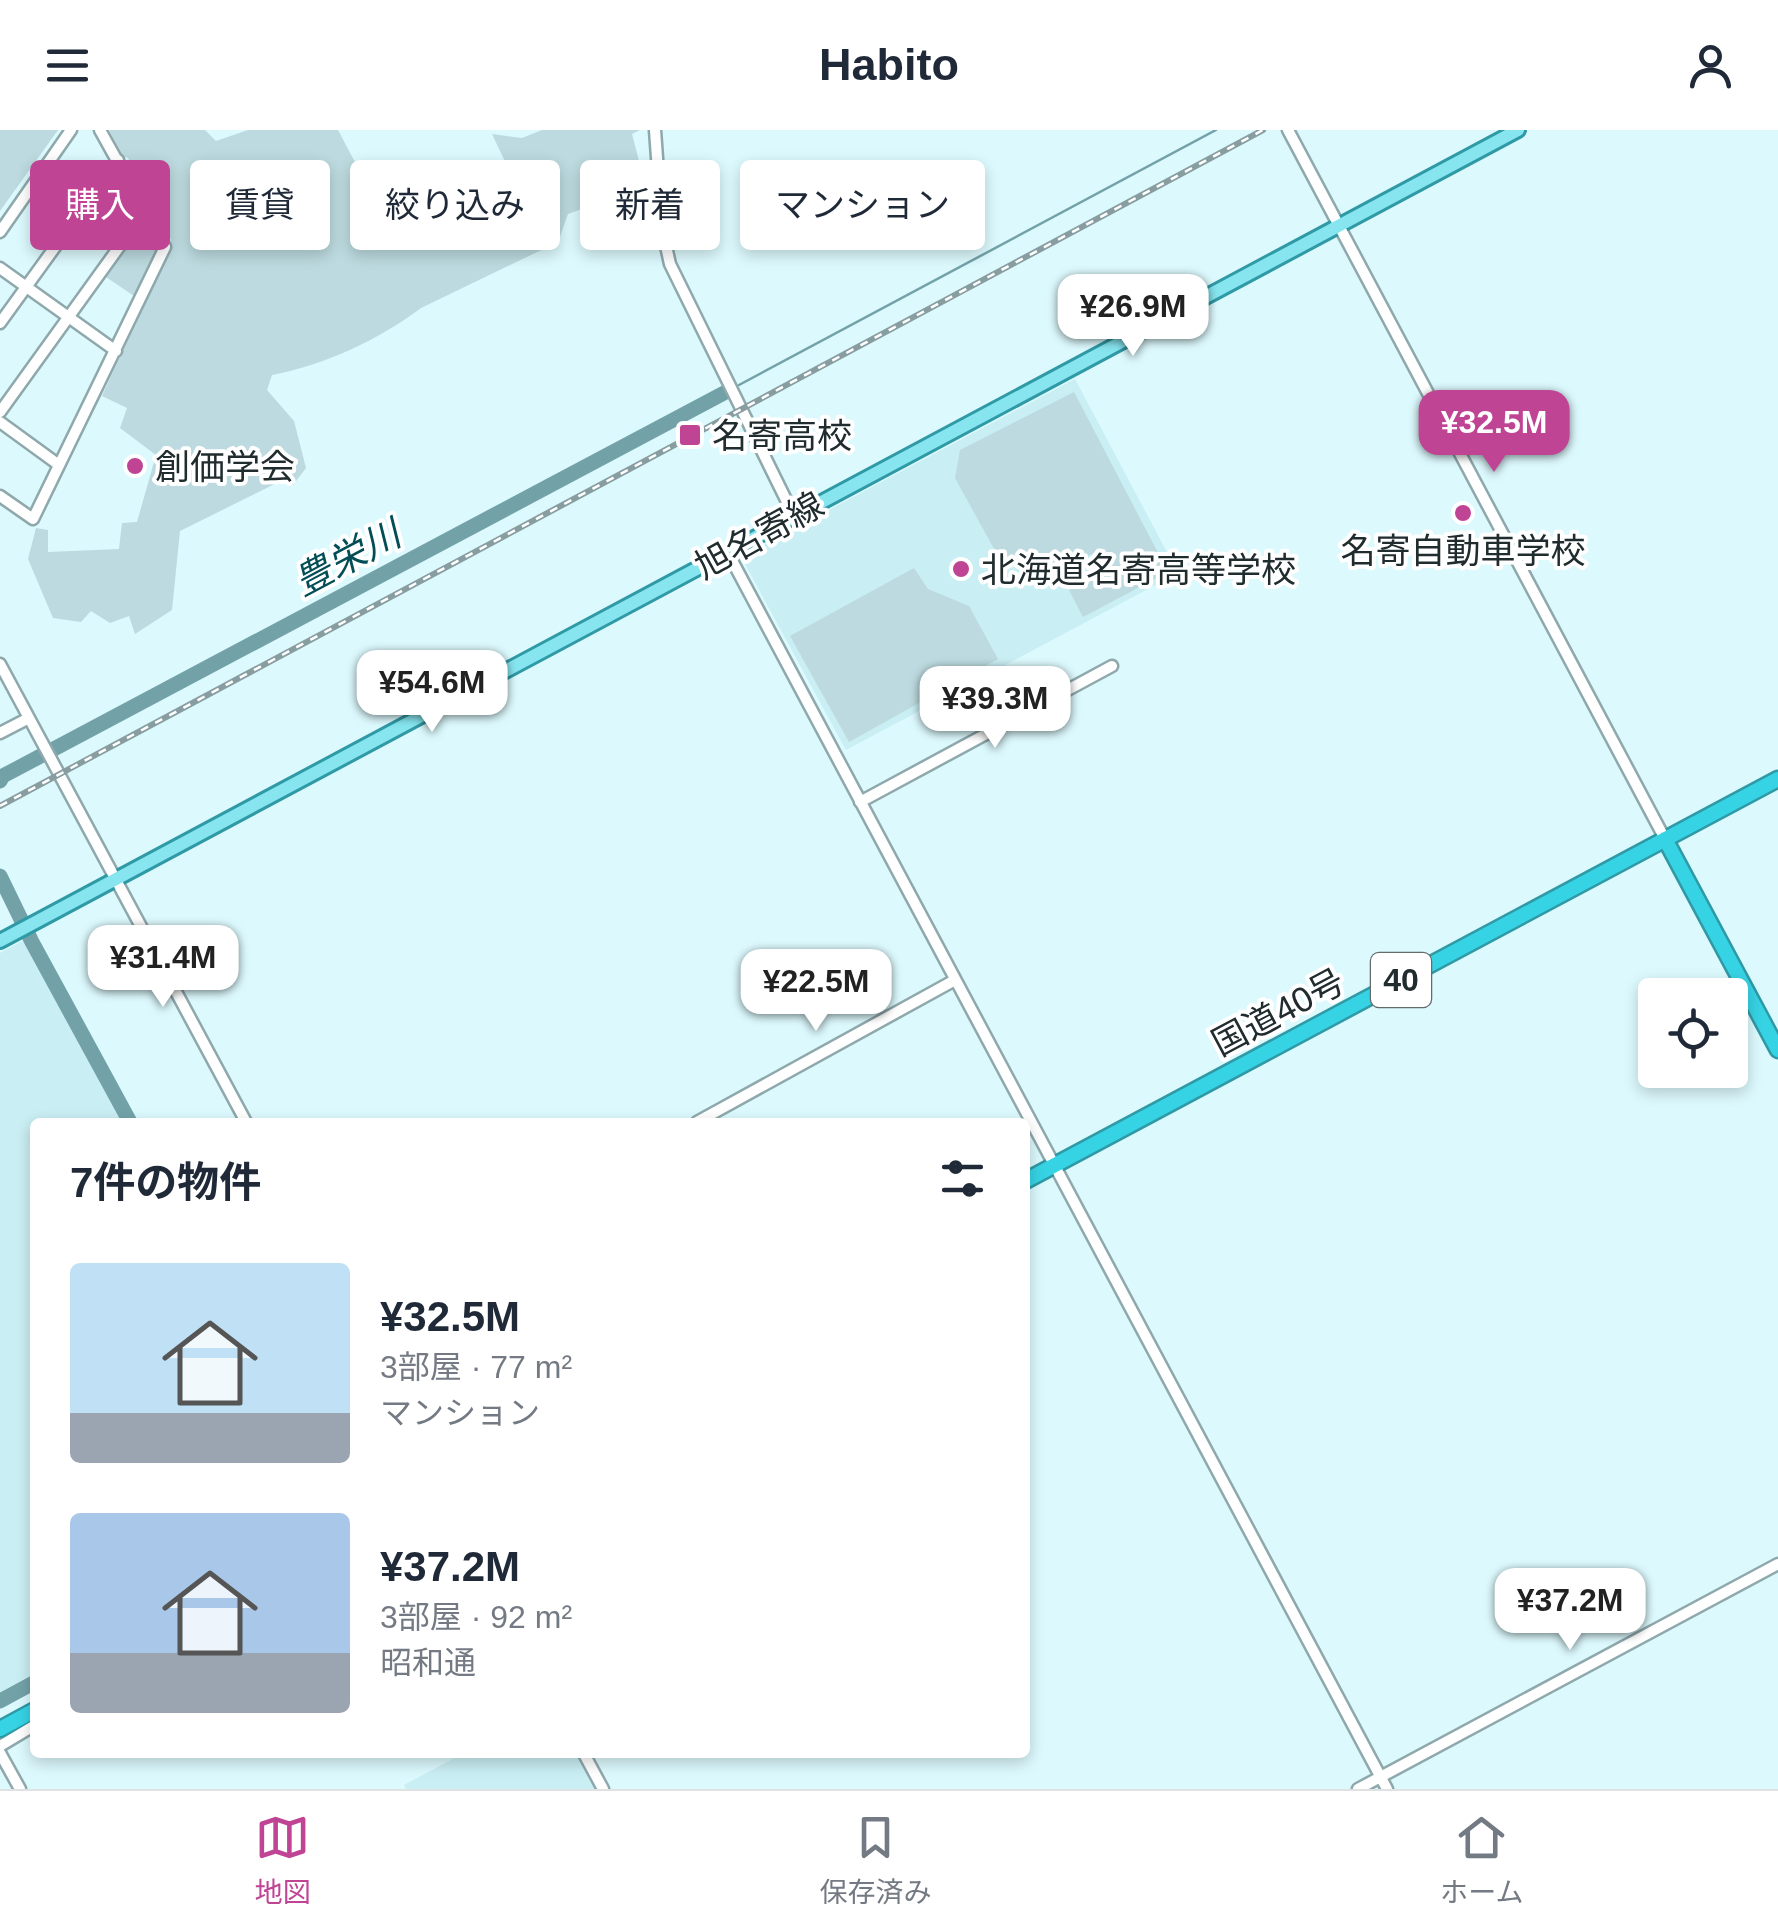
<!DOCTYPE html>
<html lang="ja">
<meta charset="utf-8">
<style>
body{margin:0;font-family:Helvetica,"Noto Sans JP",sans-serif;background:#f2f2f3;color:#1f2937;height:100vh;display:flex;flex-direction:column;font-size:38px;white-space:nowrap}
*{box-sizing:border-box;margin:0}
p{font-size:32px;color:#747a83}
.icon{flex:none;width:55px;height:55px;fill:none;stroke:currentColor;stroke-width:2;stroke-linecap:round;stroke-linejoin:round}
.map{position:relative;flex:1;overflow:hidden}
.side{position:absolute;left:30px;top:988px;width:1000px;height:640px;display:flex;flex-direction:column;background:#fff;border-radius:10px;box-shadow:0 5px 15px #0003}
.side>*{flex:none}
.top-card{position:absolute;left:30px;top:30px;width:1000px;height:90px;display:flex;gap:20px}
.tools{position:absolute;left:1638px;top:848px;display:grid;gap:20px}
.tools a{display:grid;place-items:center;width:110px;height:110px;border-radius:10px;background:#fff;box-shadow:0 5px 15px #0003;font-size:50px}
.price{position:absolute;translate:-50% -85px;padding:0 22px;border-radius:20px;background:#fff;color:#222;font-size:32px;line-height:65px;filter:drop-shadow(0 2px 5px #0008)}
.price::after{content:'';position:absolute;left:50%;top:60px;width:30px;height:22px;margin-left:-15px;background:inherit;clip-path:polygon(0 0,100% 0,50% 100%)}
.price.current{background:#c04494;color:#fff}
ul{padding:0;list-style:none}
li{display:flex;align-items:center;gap:30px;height:250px;padding:0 40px}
li span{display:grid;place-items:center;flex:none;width:280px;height:200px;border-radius:10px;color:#555}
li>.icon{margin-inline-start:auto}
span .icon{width:120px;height:120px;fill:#fffc;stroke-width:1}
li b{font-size:42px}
h2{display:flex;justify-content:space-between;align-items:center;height:120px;padding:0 40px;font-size:42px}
.chip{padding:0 35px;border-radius:10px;background:#fff;box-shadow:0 5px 15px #0003;font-size:35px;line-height:90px}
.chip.current{background:#c04494;color:#fff}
header{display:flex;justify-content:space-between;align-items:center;height:130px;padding:0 40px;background:#fff;font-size:45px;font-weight:800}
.menu{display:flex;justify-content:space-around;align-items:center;height:140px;border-top:2px solid #e0e1e3;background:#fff;font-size:28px;color:#747a83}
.menu a{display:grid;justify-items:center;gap:5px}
.menu .current{color:#c04494}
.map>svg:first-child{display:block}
.built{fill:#c9eef3}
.green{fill:#bcdadf}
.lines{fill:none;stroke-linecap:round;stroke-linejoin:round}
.stream{stroke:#72a2a8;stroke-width:2.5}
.river{stroke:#72a2a8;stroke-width:15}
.minor-casing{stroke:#8ea8ac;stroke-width:15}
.major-casing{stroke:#2f99a5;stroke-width:18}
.highway-casing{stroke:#2f99a5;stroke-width:19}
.minor{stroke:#fff;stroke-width:10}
.major{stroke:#86e5ef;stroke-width:12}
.highway{stroke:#36d3e5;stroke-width:14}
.rail-casing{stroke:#889da0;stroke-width:6}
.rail{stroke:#fff;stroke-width:2.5;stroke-dasharray:8;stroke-linecap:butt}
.poi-dot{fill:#c04494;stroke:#fff;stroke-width:4}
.labels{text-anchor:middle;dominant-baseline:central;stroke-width:8;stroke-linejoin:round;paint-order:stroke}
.shield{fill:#fff;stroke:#646b6d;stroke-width:2.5}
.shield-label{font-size:32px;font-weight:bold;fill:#212c2e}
.poi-label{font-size:35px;fill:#212c2e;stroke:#fff;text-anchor:start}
.street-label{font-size:35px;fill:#212c2e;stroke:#fff}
.water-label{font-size:38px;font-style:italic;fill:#034e56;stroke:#fff}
</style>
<header><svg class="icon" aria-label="menu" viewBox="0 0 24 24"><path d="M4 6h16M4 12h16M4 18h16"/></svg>Habito<svg class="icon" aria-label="person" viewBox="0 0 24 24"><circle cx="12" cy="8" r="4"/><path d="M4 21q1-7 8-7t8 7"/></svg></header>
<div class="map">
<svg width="1778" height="1659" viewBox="0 0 1778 1659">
<rect width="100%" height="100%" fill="#dcf9fd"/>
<!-- built -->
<path class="built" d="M1075 249 1178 443 846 620 745 434 748 423Z
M26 809 124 992H35V1543L0 1562V823Z
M576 1622 596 1659H406L404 1655 464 1623Z"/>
<!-- green -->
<path class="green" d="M0 0H58L0 81Z
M109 0H205L216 11 248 0H338L394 106 410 117 424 119 468 97 476 80 512 63 515 53 492 4 522 8 542 0H640L632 4 646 58 639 68 601 72 568 84 558 112 421 178C378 210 325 235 272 245L267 260 294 291 306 338 293 355 287 348 180 401 172 480 135 504 129 486 110 493 91 481 81 492 53 488 28 429 36 398 48 400V422L119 419 122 393 137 392 156 325 120 298 127 278 102 266C125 214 153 164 171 110L128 28 122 26Z
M148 99 157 117 155 126 134 166 106 147 139 100Z
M1074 262 1168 442 1083 487 1069 460 1111 437 1102 419 1037 451 1023 425 1003 435 955 348 960 320Z
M914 438 928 459 969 476 998 529 849 612 790 506Z"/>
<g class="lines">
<!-- stream -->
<path class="stream" d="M739 255 1216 0"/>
<!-- river -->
<path class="river" d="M0 651 3 646 724 263
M0 746 32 812 130 992
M0 1571 35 1552"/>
<!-- minor casing -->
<g class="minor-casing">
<path id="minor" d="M655 0 662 98 670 134 794 386
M1288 0 1665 709
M0 102 71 0
M0 138 116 221
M0 193 118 30
M0 282 145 81
M0 292 59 335
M0 366 33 389 165 117 100 0
M728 423 1387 1659
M0 534 246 992
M0 603 29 588
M860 672 1112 536
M697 992 955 850
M0 1616 35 1595
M583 1622 603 1659
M0 1623 20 1659
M1358 1659 1778 1434"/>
</g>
<!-- major casing -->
<g class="major-casing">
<path id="major" d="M0 811 1518 0"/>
</g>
<!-- highway casing -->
<g class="highway-casing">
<path id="highway" d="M1665 709 1778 920
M1025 1051 1778 649
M0 1599 35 1580"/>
</g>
<!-- minor -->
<use href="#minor" class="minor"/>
<!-- major -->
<use href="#major" class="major"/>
<!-- highway -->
<use href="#highway" class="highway"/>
<!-- rail casing -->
<g class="rail-casing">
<path id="rail" d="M0 676 1263 0"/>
</g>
<!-- rail -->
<use href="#rail" class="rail"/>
</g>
<!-- markers -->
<g class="poi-dot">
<rect x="678" y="293" width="24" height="24" rx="5"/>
<circle cx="135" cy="336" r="10"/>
<circle cx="1463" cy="383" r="10"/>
<circle cx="961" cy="439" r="10"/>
</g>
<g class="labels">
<!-- shield labels -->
<rect class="shield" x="1371" y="823" width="60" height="54" rx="8"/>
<g class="shield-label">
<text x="1401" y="850">40</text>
</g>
<!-- poi labels -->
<g class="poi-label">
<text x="712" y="305">名寄高校</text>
<text x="155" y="336">創価学会</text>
<text x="1463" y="420" text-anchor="middle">名寄自動車学校</text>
<text x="981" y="439">北海道名寄高等学校</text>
</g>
<!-- street labels -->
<g class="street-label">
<text transform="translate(759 405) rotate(-29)">旭名寄線</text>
<text transform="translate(1278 882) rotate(-28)">国道40号</text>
</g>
<!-- water labels -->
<g class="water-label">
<text transform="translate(347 428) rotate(-28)">豊栄川</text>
</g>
</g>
</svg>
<div class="tools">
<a><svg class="icon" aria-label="locate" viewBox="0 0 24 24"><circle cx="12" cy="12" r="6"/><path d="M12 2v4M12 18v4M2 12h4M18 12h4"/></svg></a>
</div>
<b class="price" style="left:1133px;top:229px">¥26.9M</b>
<b class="price current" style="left:1494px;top:345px">¥32.5M</b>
<b class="price" style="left:432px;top:605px">¥54.6M</b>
<b class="price" style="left:995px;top:621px">¥39.3M</b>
<b class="price" style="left:163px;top:880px">¥31.4M</b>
<b class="price" style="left:816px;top:904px">¥22.5M</b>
<b class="price" style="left:1570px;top:1523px">¥37.2M</b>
<div class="top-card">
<a class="chip current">購入</a>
<a class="chip">賃貸</a>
<a class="chip">絞り込み</a>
<a class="chip">新着</a>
<a class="chip">マンション</a>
</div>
<section class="side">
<h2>7件の物件<svg class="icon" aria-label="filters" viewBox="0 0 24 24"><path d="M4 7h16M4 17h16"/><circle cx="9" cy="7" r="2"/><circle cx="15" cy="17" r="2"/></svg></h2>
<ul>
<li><span style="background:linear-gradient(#bfe0f5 75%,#9aa5b1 0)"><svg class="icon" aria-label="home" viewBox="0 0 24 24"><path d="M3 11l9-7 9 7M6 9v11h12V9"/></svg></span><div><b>¥32.5M</b><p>3部屋 · 77 m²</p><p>マンション</p></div></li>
<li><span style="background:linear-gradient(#a9c7e8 70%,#9aa5b1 0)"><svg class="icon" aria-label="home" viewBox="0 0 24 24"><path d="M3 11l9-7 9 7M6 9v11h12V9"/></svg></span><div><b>¥37.2M</b><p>3部屋 · 92 m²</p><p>昭和通</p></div></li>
</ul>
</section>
</div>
<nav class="menu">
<a class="current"><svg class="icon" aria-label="map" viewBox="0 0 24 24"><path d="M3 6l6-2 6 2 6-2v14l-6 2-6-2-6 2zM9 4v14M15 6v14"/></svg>地図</a>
<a><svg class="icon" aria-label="saved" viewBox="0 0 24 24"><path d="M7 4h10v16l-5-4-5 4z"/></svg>保存済み</a>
<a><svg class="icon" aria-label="home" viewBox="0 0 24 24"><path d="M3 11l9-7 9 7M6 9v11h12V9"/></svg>ホーム</a>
</nav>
